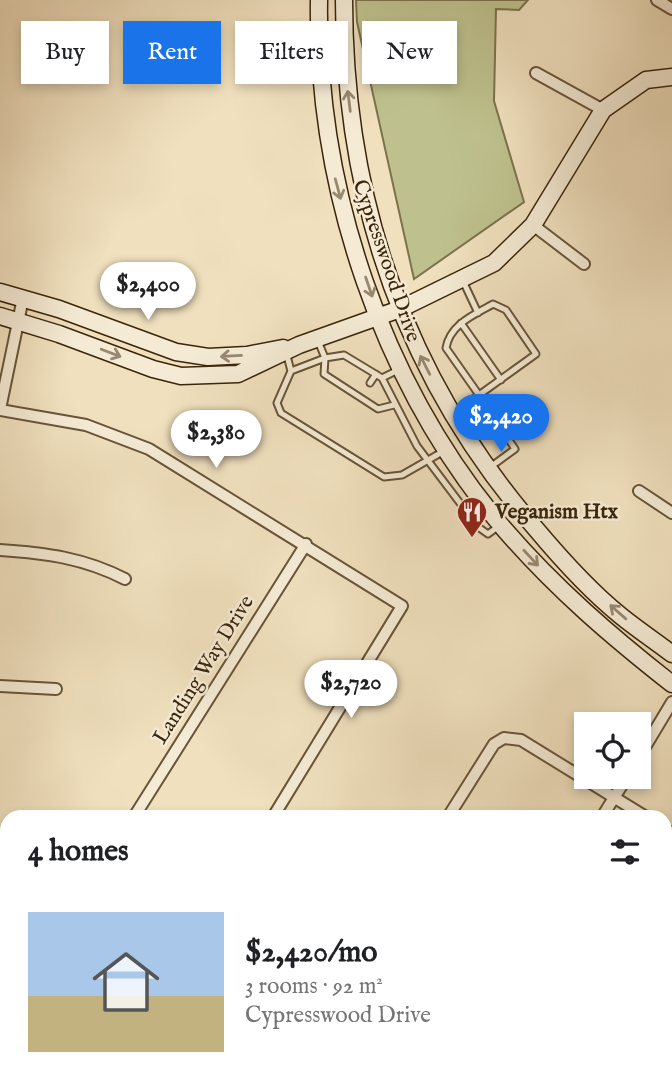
<!DOCTYPE html>
<meta charset="utf-8">
<style>
body{margin:0;font-family:"IM FELL English",serif;background:#f6f6f6;color:#202124;height:100vh;display:flex;flex-direction:column;font-size:26px;white-space:nowrap}
*{box-sizing:border-box;margin:0}
p{font-size:23px;color:#757577}
.icon{flex:none;width:38px;height:38px;fill:none;stroke:currentColor;stroke-width:2;stroke-linecap:round;stroke-linejoin:round}
.map{position:relative;flex:1;overflow:hidden}
.side{position:absolute;left:0px;top:810px;width:672px;height:275px;display:flex;flex-direction:column;background:#fff;border-radius:21px 21px 0 0;box-shadow:0 4px 10px #0003}
.side>*{flex:none}
.guide{position:absolute;left:21px;top:21px;width:630px;height:63px;display:flex;gap:14px}
.buttons{position:absolute;left:574px;top:712px;display:grid;gap:14px}
.buttons a{display:grid;place-items:center;width:77px;height:77px;border-radius:0px;background:#fff;box-shadow:0 4px 10px #0003;font-size:35px}
.price{position:absolute;translate:-50% -60px;padding:0 16px;border-radius:24px;background:#fff;color:#222;font-size:23px;line-height:46px;filter:drop-shadow(0 2px 4px #0008)}
.price::after{content:'';position:absolute;left:50%;top:42px;width:21px;height:16px;margin-left:-10px;background:inherit;clip-path:polygon(0 0,100% 0,50% 100%)}
.price.selected{background:#1a73e8;color:#fff}
ul{padding:0;list-style:none}
li{display:flex;align-items:center;gap:21px;height:175px;padding:0 28px}
li span{display:grid;place-items:center;flex:none;width:196px;height:140px;border-radius:0px;color:#555}
li>.icon{margin-inline-start:auto}
span .icon{width:84px;height:84px;fill:#fffc;stroke-width:1}
li b{font-size:30px}
h2{display:flex;justify-content:space-between;align-items:center;height:84px;padding:0 28px;font-size:30px}
.chip{padding:0 24px;border-radius:0px;background:#fff;box-shadow:0 4px 10px #0003;font-size:24px;line-height:63px}
.chip.selected{background:#1a73e8;color:#fff}
.map>svg:first-child{display:block}
.green{fill:#bec18e;stroke:#7c734c;stroke-width:2}
.lines{fill:none;stroke-linecap:round;stroke-linejoin:round}
.lane-casing{stroke:#685438;stroke-width:9}
.street-casing{stroke:#685438;stroke-width:14}
.secondary-casing{stroke:#3a250b;stroke-width:19}
.lane{stroke:#f5ebd5;stroke-width:5}
.street{stroke:#f5ebd5;stroke-width:10}
.secondary{stroke:#f5ebd5;stroke-width:16}
.oneway{stroke:#988870}
.labels{text-anchor:middle;dominant-baseline:central;stroke-width:5;stroke-linejoin:round;paint-order:stroke}
.street-label{font-size:21px;fill:#3a250b;stroke:#f5ebd5}
.poi-label{font-size:21px;font-weight:bold;fill:#3a250b;stroke:#f5ebd5;text-anchor:start}
</style>
<div class="map">
<svg width="672" height="1084" viewBox="0 0 672 1084">
<rect width="100%" height="100%" fill="#f0e0be"/>
<filter id="stains"><feTurbulence type="fractalNoise" baseFrequency=".00286" numOctaves="4"/><feColorMatrix values="0 0 0 0 .2 0 0 0 0 .09 0 0 0 0 .02 0 0 0 .5 -.17"/></filter>
<radialGradient id="worn" r=".72"><stop offset=".6" stop-color="#630" stop-opacity="0"/><stop offset="1" stop-color="#630" stop-opacity=".3"/></radialGradient>
<!-- green -->
<path class="green" d="M356 0H528L519 10 496 9 494 101 524 202 414 279 357 22Z"/>
<g class="lines">
<!-- lane casing -->
<g class="lane-casing">
<path id="lane" d="M463 281 478 313
M493 304 506 310 536 354 479 395 446 348C450 324 474 315 493 304Z
M461 323 501 380
M318 341 325 358 344 355 382 378 398 370
M286 352 291 371 277 403 281 413 384 477 402 475 444 451
M291 371 325 358 324 374 378 409 394 405
M382 378 417 446 478 527 488 534 499 526
M370 383 376 374
M454 412 479 395 515 449 489 468"/>
</g>
<!-- street casing -->
<g class="street-casing">
<path id="street" d="M657 0 672 9
M536 73 603 110
M533 225 584 264
M0 409 23 298
M0 410 86 425 149 449 402 606 273 817
M639 491 672 513
M0 550C46 553 84 558 125 579
M0 686 56 689
M639 757 672 702
M134 817 306 544
M448 817 494 744 504 738 521 740 646 817
M602 817 627 777
M665 829 672 834
M665 973 672 977
M0 1031 7 1020
M252 1078 261 1084
M604 1078 614 1084
M104 1084 108 1078
M281 1084 284 1078
M436 1084 440 1078"/>
</g>
<!-- secondary casing -->
<g class="secondary-casing">
<path id="secondary" d="M319 0C316 188 382 386 505 530 555 588 612 637 672 684
M344 0C344 199 405 378 536 529 562 560 590 591 621 616 637 629 655 641 672 654
M0 292 59 309 176 352 208 357 247 355 283 348
M0 316 59 334 153 369 181 376 238 374 299 345 400 309 494 263 533 225 603 110 646 80 672 77"/>
</g>
<!-- lane -->
<use href="#lane" class="lane"/>
<!-- street -->
<use href="#street" class="street"/>
<!-- secondary -->
<use href="#secondary" class="secondary"/>
</g>
<!-- one-way arrows -->
<defs><path id="oneway-shaft" d="M-6 0H5M1.5-3L5.5 0L1.5 3" fill="none" stroke-width="1.6" stroke-linecap="round" stroke-linejoin="round" transform="scale(1.75)"/></defs>
<g class="oneway">
<use href="#oneway-shaft" transform="translate(349 101) rotate(-97)"/>
<use href="#oneway-shaft" transform="translate(338 189) rotate(75)"/>
<use href="#oneway-shaft" transform="translate(369 287) rotate(71)"/>
<use href="#oneway-shaft" transform="translate(111 353) rotate(21)"/>
<use href="#oneway-shaft" transform="translate(231 356) rotate(177)"/>
<use href="#oneway-shaft" transform="translate(425 365) rotate(-117)"/>
<use href="#oneway-shaft" transform="translate(531 558) rotate(47)"/>
<use href="#oneway-shaft" transform="translate(618 612) rotate(-139)"/>
</g>
<!-- icons -->
<defs>
<g id="restaurant-pin" transform="scale(1.575)"><path d="M0 17L-7.5 6A9.5 9.5 0 1 1 7.5 6Z" fill="#8f2418" stroke="#f5ebd5"/><path d="M-5-6h1v4h1v-4h1v4h1v-4h1v5L-1.5 .5V6h-2V.5L-5-1ZM5-6V6H3V1.5H1.5Q1.5-4 5-6Z" fill="#fff"/></g>
</defs>
<g fill-rule="evenodd">
<use href="#restaurant-pin" x="472" y="512"/>
</g>
<g class="labels">
<!-- street labels -->
<g class="street-label">
<text transform="translate(386 261) rotate(71)">Cypresswood Drive</text>
<text transform="translate(204 670) rotate(-58)">Landing Way Drive</text>
</g>
<!-- poi labels -->
<g class="poi-label">
<text x="495" y="512">Veganism Htx</text>
</g>
</g>
<rect width="100%" height="100%" filter="url(#stains)"/>
<rect width="100%" height="100%" fill="url(#worn)"/>
</svg>
<div class="buttons">
<a><svg class="icon" aria-label="locate" viewBox="0 0 24 24"><circle cx="12" cy="12" r="6"/><path d="M12 2v4M12 18v4M2 12h4M18 12h4"/></svg></a>
</div>
<b class="price" style="left:148px;top:322px">$2,400</b>
<b class="price selected" style="left:501px;top:454px">$2,420</b>
<b class="price" style="left:216px;top:470px">$2,380</b>
<b class="price" style="left:351px;top:720px">$2,720</b>
<div class="guide">
<a class="chip">Buy</a>
<a class="chip selected">Rent</a>
<a class="chip">Filters</a>
<a class="chip">New</a>
</div>
<section class="side">
<h2>4 homes<svg class="icon" aria-label="filters" viewBox="0 0 24 24"><path d="M4 7h16M4 17h16"/><circle cx="9" cy="7" r="2"/><circle cx="15" cy="17" r="2"/></svg></h2>
<ul>
<li><span style="background:linear-gradient(#a9c7e8 60%,#c2b280 0)"><svg class="icon" aria-label="home" viewBox="0 0 24 24"><path d="M3 11l9-7 9 7M6 9v11h12V9"/></svg></span><div><b>$2,420/mo</b><p>3 rooms · 92 m²</p><p>Cypresswood Drive</p></div></li>
</ul>
</section>
</div>
